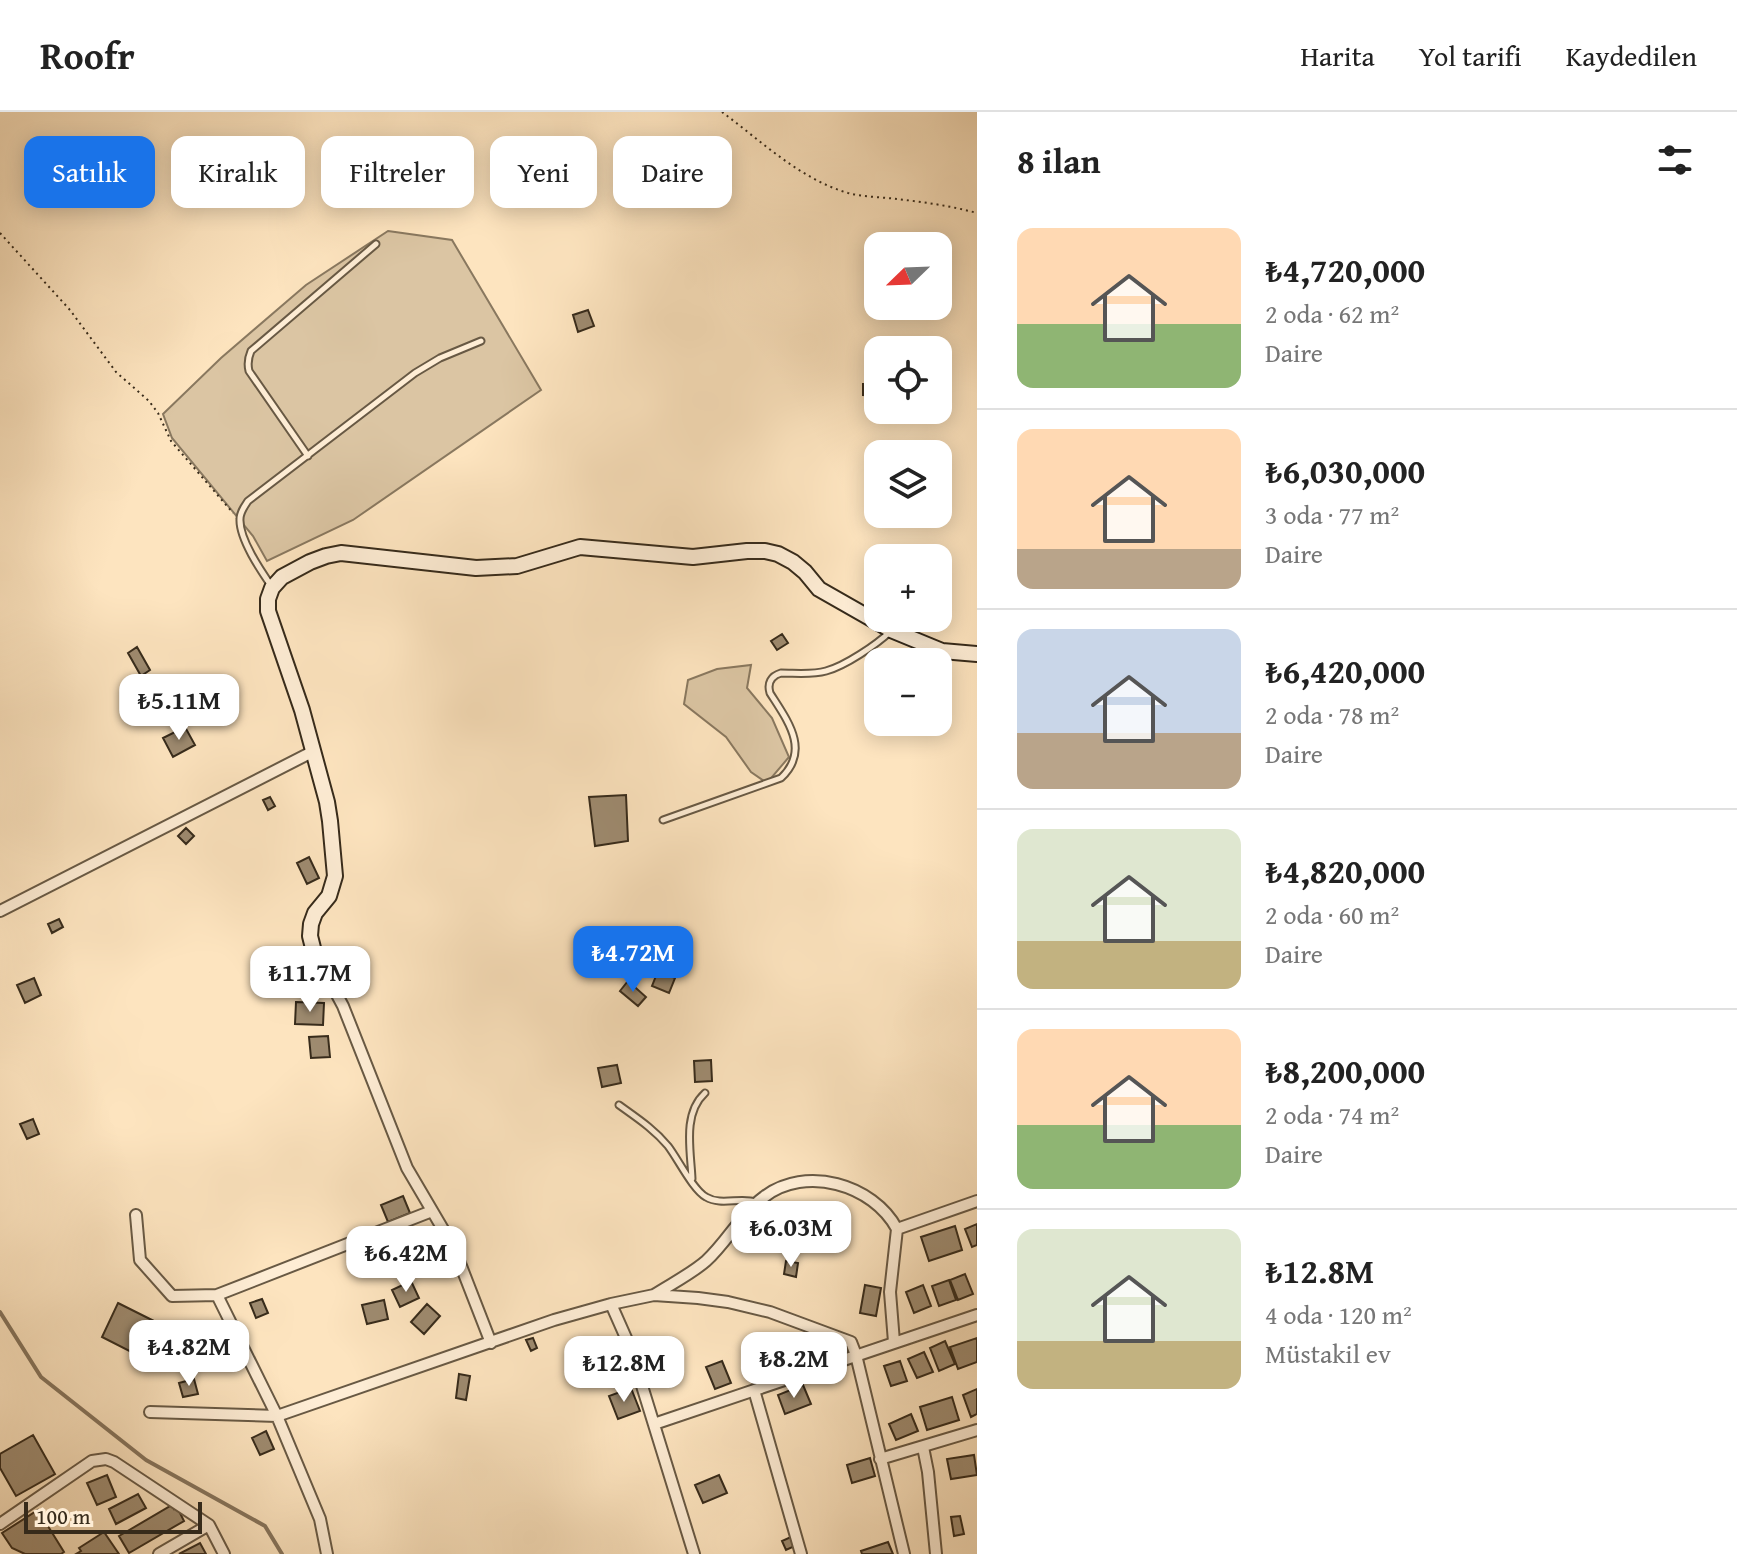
<!DOCTYPE html>
<html lang="tr">
<meta charset="utf-8">
<style>
body{margin:0;font-family:"Gentium Book Plus",serif;background:#f6f6f6;color:#222;height:100vh;display:flex;flex-direction:column;font-size:30px;white-space:nowrap}
*{box-sizing:border-box;margin:0}
p{font-size:26px;color:#767676}
.icon{flex:none;width:44px;height:44px;fill:none;stroke:currentColor;stroke-width:2;stroke-linecap:round;stroke-linejoin:round}
.map{position:relative;flex:1;overflow:hidden}
.sheet{display:flex;flex-direction:column;background:#fff;width:760px}
.sheet>*{flex:none}
.top-card{position:absolute;left:24px;top:24px;width:760px;height:72px;display:flex;gap:16px}
.needle{width:52px;rotate:247deg}
.buttons{position:absolute;left:864px;top:120px;display:grid;gap:16px}
.buttons a{display:grid;place-items:center;width:88px;height:88px;border-radius:16px;background:#fff;box-shadow:0 4px 20px #0003;font-size:40px}
.scale{position:absolute;left:24px;bottom:20px;width:178px;box-sizing:border-box;padding-left:8px;border:4px solid #372b1b;border-top:0;font-size:22px;line-height:28px;white-space:nowrap;color:#372b1b;-webkit-text-stroke:6px #feedd5;paint-order:stroke}
.price{position:absolute;translate:-50% -68px;padding:0 18px;border-radius:16px;background:#fff;color:#222;font-size:26px;line-height:52px;filter:drop-shadow(0 2px 4px #0008)}
.price::after{content:'';position:absolute;left:50%;top:48px;width:24px;height:18px;margin-left:-12px;background:inherit;clip-path:polygon(0 0,100% 0,50% 100%)}
.price.active{background:#1a73e8;color:#fff}
ul{padding:0;list-style:none}
li{display:flex;align-items:center;gap:24px;height:200px;padding:0 40px}
li+li{border-top:2px solid #e0e0e0}
li span{display:grid;place-items:center;flex:none;width:224px;height:160px;border-radius:16px;color:#555}
li>.icon{margin-inline-start:auto}
span .icon{width:96px;height:96px;fill:#fffc;stroke-width:1}
li b{font-size:34px}
h2{display:flex;justify-content:space-between;align-items:center;height:96px;padding:0 40px;font-size:34px}
.chip{padding:0 28px;border-radius:16px;background:#fff;box-shadow:0 4px 20px #0003;font-size:28px;line-height:72px}
.chip.active{background:#1a73e8;color:#fff}
header{display:flex;align-items:center;gap:48px;box-sizing:border-box;height:112px;padding:0 40px;background:#fff;border-bottom:2px solid #e0e0e0}
header strong{font-size:38px}
nav{display:flex;gap:44px;margin-inline-start:auto;font-size:28px}
main{display:flex;flex:1;min-height:0}
.map>svg:first-child{display:block}
.green{fill:#dbc5a3;stroke:#89785f;stroke-width:2}
.lines{fill:none;stroke-linecap:round;stroke-linejoin:round}
.stream{stroke:#86745c;stroke-width:4}
.building{fill:#9e8b70;stroke:#372b1b;stroke-width:2}
.lane-casing{stroke:#685944;stroke-width:9}
.street-casing{stroke:#685944;stroke-width:14}
.secondary-casing{stroke:#372b1b;stroke-width:18}
.path{stroke:#372b1b;stroke-width:2;stroke-dasharray:2 4;stroke-linecap:butt}
.lane{stroke:#feedd5;stroke-width:5}
.street{stroke:#feedd5;stroke-width:10}
.secondary{stroke:#feedd5;stroke-width:14}
</style>
<header>
<strong>Roofr</strong>
<nav><a>Harita</a><a>Yol tarifi</a><a>Kaydedilen</a></nav>
</header>
<main>
<div class="map">
<svg width="977" height="1442" viewBox="0 0 977 1442">
<rect width="100%" height="100%" fill="#fde4bf"/>
<filter id="stains"><feTurbulence type="fractalNoise" baseFrequency=".0025" numOctaves="4"/><feColorMatrix values="0 0 0 0 .2 0 0 0 0 .09 0 0 0 0 .02 0 0 0 .5 -.17"/></filter>
<radialGradient id="worn" r=".72"><stop offset=".6" stop-color="#630" stop-opacity="0"/><stop offset="1" stop-color="#630" stop-opacity=".3"/></radialGradient>
<!-- green -->
<path class="green" d="M388 119 452 128 541 278 353 408 267 449 253 424 172 326 163 302 221 246 306 173Z
M751 553 747 576 772 606 789 645 767 671 751 660 726 625 684 592 688 568 717 557Z"/>
<g class="lines">
<!-- stream -->
<path class="stream" d="M0 1200 41 1265 146 1348 265 1414 282 1442"/>
</g>
<!-- building -->
<path class="building" d="M588 198 594 214 578 220 573 203Z
M867 265H878V284L863 283V272H867Z
M782 522 788 531 777 538 771 529Z
M137 535 150 558 141 564 128 541Z
M185 615 195 633 173 645 163 626Z
M626 683 628 729 595 734 589 685Z
M270 685 275 694 268 698 263 688Z
M186 716 194 724 186 732 178 724Z
M309 745 319 766 307 772 297 751Z
M59 807 63 815 52 821 48 812Z
M262 838H276V851H262Z
M658 859 675 866 669 881 652 874Z
M34 866 41 883 25 891 17 873Z
M628 869 646 885 638 894 620 879Z
M296 890 324 891 323 913 295 912Z
M328 924 330 945 311 946 309 925Z
M711 948 712 969 695 970 694 949Z
M617 953 621 971 602 975 598 956Z
M33 1007 39 1022 27 1027 20 1012Z
M403 1084 410 1101 388 1110 381 1093Z
M977 1112V1133L972 1135 965 1117Z
M955 1114 962 1138 929 1149 921 1125Z
M786 1149 798 1151 796 1165 784 1162Z
M965 1162 973 1182 958 1188 950 1168Z
M949 1168 956 1188 939 1194 932 1174Z
M411 1169 419 1186 400 1195 392 1178Z
M865 1173 881 1176 876 1204 860 1201Z
M923 1173 931 1194 914 1201 906 1180Z
M262 1187 268 1201 256 1206 250 1191Z
M384 1188 388 1207 367 1212 362 1193Z
M118 1191 166 1215 149 1249 102 1225Z
M427 1192 440 1204 424 1222 411 1210Z
M533 1226 537 1236 531 1239 526 1228Z
M977 1226V1250L958 1257 950 1235Z
M945 1229 955 1252 939 1259 930 1236Z
M924 1240 933 1260 917 1266 908 1247Z
M722 1249 731 1271 715 1277 706 1255Z
M900 1249 907 1269 891 1274 884 1254Z
M459 1262 470 1264 466 1288 456 1286Z
M194 1267 198 1282 183 1285 179 1271Z
M803 1273 811 1292 785 1302 778 1283Z
M631 1276 640 1299 618 1307 609 1284Z
M977 1277V1302L971 1305 963 1283Z
M952 1285 959 1308 927 1318 920 1295Z
M911 1302 918 1319 896 1328 889 1312Z
M266 1319 274 1337 260 1343 252 1326Z
M33 1323 55 1362 16 1384 0 1356V1342Z
M974 1343 977 1363 951 1367 947 1347Z
M870 1346 875 1364 852 1371 847 1353Z
M107 1363 116 1385 97 1393 87 1371Z
M719 1363 727 1381 703 1391 695 1373Z
M138 1382 146 1396 116 1412 109 1397Z
M172 1393 174 1397 177 1395 184 1409 129 1441 119 1424Z
M38 1398 64 1440 61 1442H25L12 1436 2 1421Z
M960 1404 964 1422 954 1424 951 1405Z
M104 1420 119 1442H76L81 1439 79 1436Z
M793 1424 797 1433 786 1438 782 1429Z
M888 1430 893 1442H862L861 1439Z
M200 1431 206 1442H179Z"/>
<g class="lines">
<!-- lane casing -->
<g class="lane-casing">
<path id="lane" d="M308 344 249 259C247 251 248 246 251 239L376 132
M272 475C261 459 239 427 240 407 240 400 244 395 248 389L415 261 440 246 481 229
M663 708 781 666C811 638 787 608 770 581 767 571 771 564 781 561 796 561 812 563 826 559 845 554 876 533 891 519
M619 993C637 1006 654 1017 668 1034 678 1047 693 1078 706 1085 721 1094 740 1085 756 1090
M692 1067C691 1040 682 1002 705 981"/>
</g>
<!-- street casing -->
<g class="street-casing">
<path id="street" d="M0 799 312 640
M314 840 343 894 407 1056 454 1136 491 1231
M136 1103 140 1148 172 1184 217 1183 277 1304 320 1407 327 1442
M217 1183 432 1099
M654 1183C671 1172 691 1162 706 1149 727 1130 741 1102 764 1085 805 1053 873 1072 897 1117
M611 1192 630 1235 694 1442
M894 1230 890 1180 897 1117 977 1089
M754 1278 801 1442
M150 1300 277 1304 554 1208 611 1192 654 1183 698 1186 728 1190 770 1200 851 1230 856 1243 904 1442
M654 1312 977 1203
M923 1335 928 1360 936 1442
M880 1347 977 1318
M0 1412 92 1349 106 1347 114 1350 209 1413 224 1442
M159 1442 209 1413"/>
</g>
<!-- secondary casing -->
<g class="secondary-casing">
<path id="secondary" d="M314 840 310 824 311 812 315 801 329 784 335 764 330 709 327 690 302 598 268 499V487L272 476 282 465 310 450 326 444 341 441 476 456 517 454 580 435 693 445 747 439H765L778 442 793 450 805 460 819 477 891 518 942 539 977 542"/>
</g>
<!-- path -->
<path class="path" d="M722 0C761 29 800 67 848 81 863 85 881 85 897 87 924 90 951 94 977 101
M0 121 70 198 116 260 149 289 158 301 171 329 233 401"/>
<!-- lane -->
<use href="#lane" class="lane"/>
<!-- street -->
<use href="#street" class="street"/>
<!-- secondary -->
<use href="#secondary" class="secondary"/>
</g>
<rect width="100%" height="100%" filter="url(#stains)"/>
<rect width="100%" height="100%" fill="url(#worn)"/>
</svg>
<div class="buttons">
<a><svg class="needle" viewBox="-14 -14 28 28"><path d="M0-13l5 13h-10z" fill="#e53935"/><path d="M0 13l5-13h-10z" fill="#767676"/></svg></a>
<a><svg class="icon" aria-label="locate" viewBox="0 0 24 24"><circle cx="12" cy="12" r="6"/><path d="M12 2v4M12 18v4M2 12h4M18 12h4"/></svg></a>
<a><svg class="icon" aria-label="layers" viewBox="0 0 24 24"><path d="M12 4l9 5-9 5-9-5zM3 14l9 5 9-5"/></svg></a>
<a>+</a>
<a>−</a>
</div>
<div class="scale">100 m</div>
<b class="price" style="left:179px;top:630px">₺5.11M</b>
<b class="price active" style="left:633px;top:882px">₺4.72M</b>
<b class="price" style="left:310px;top:902px">₺11.7M</b>
<b class="price" style="left:791px;top:1157px">₺6.03M</b>
<b class="price" style="left:406px;top:1182px">₺6.42M</b>
<b class="price" style="left:189px;top:1276px">₺4.82M</b>
<b class="price" style="left:794px;top:1288px">₺8.2M</b>
<b class="price" style="left:624px;top:1292px">₺12.8M</b>
<div class="top-card">
<a class="chip active">Satılık</a>
<a class="chip">Kiralık</a>
<a class="chip">Filtreler</a>
<a class="chip">Yeni</a>
<a class="chip">Daire</a>
</div>
</div>
<section class="sheet">
<h2>8 ilan<svg class="icon" aria-label="filters" viewBox="0 0 24 24"><path d="M4 7h16M4 17h16"/><circle cx="9" cy="7" r="2"/><circle cx="15" cy="17" r="2"/></svg></h2>
<ul>
<li><span style="background:linear-gradient(#ffd9b3 60%,#8fb573 0)"><svg class="icon" aria-label="home" viewBox="0 0 24 24"><path d="M3 11l9-7 9 7M6 9v11h12V9"/></svg></span><div><b>₺4,720,000</b><p>2 oda · 62 m²</p><p>Daire</p></div></li>
<li><span style="background:linear-gradient(#ffd9b3 75%,#b9a48a 0)"><svg class="icon" aria-label="home" viewBox="0 0 24 24"><path d="M3 11l9-7 9 7M6 9v11h12V9"/></svg></span><div><b>₺6,030,000</b><p>3 oda · 77 m²</p><p>Daire</p></div></li>
<li><span style="background:linear-gradient(#c9d6e8 65%,#b9a48a 0)"><svg class="icon" aria-label="home" viewBox="0 0 24 24"><path d="M3 11l9-7 9 7M6 9v11h12V9"/></svg></span><div><b>₺6,420,000</b><p>2 oda · 78 m²</p><p>Daire</p></div></li>
<li><span style="background:linear-gradient(#dfe7d0 70%,#c2b280 0)"><svg class="icon" aria-label="home" viewBox="0 0 24 24"><path d="M3 11l9-7 9 7M6 9v11h12V9"/></svg></span><div><b>₺4,820,000</b><p>2 oda · 60 m²</p><p>Daire</p></div></li>
<li><span style="background:linear-gradient(#ffd9b3 60%,#8fb573 0)"><svg class="icon" aria-label="home" viewBox="0 0 24 24"><path d="M3 11l9-7 9 7M6 9v11h12V9"/></svg></span><div><b>₺8,200,000</b><p>2 oda · 74 m²</p><p>Daire</p></div></li>
<li><span style="background:linear-gradient(#dfe7d0 70%,#c2b280 0)"><svg class="icon" aria-label="home" viewBox="0 0 24 24"><path d="M3 11l9-7 9 7M6 9v11h12V9"/></svg></span><div><b>₺12.8M</b><p>4 oda · 120 m²</p><p>Müstakil ev</p></div></li>
</ul>
</section>
</main>
